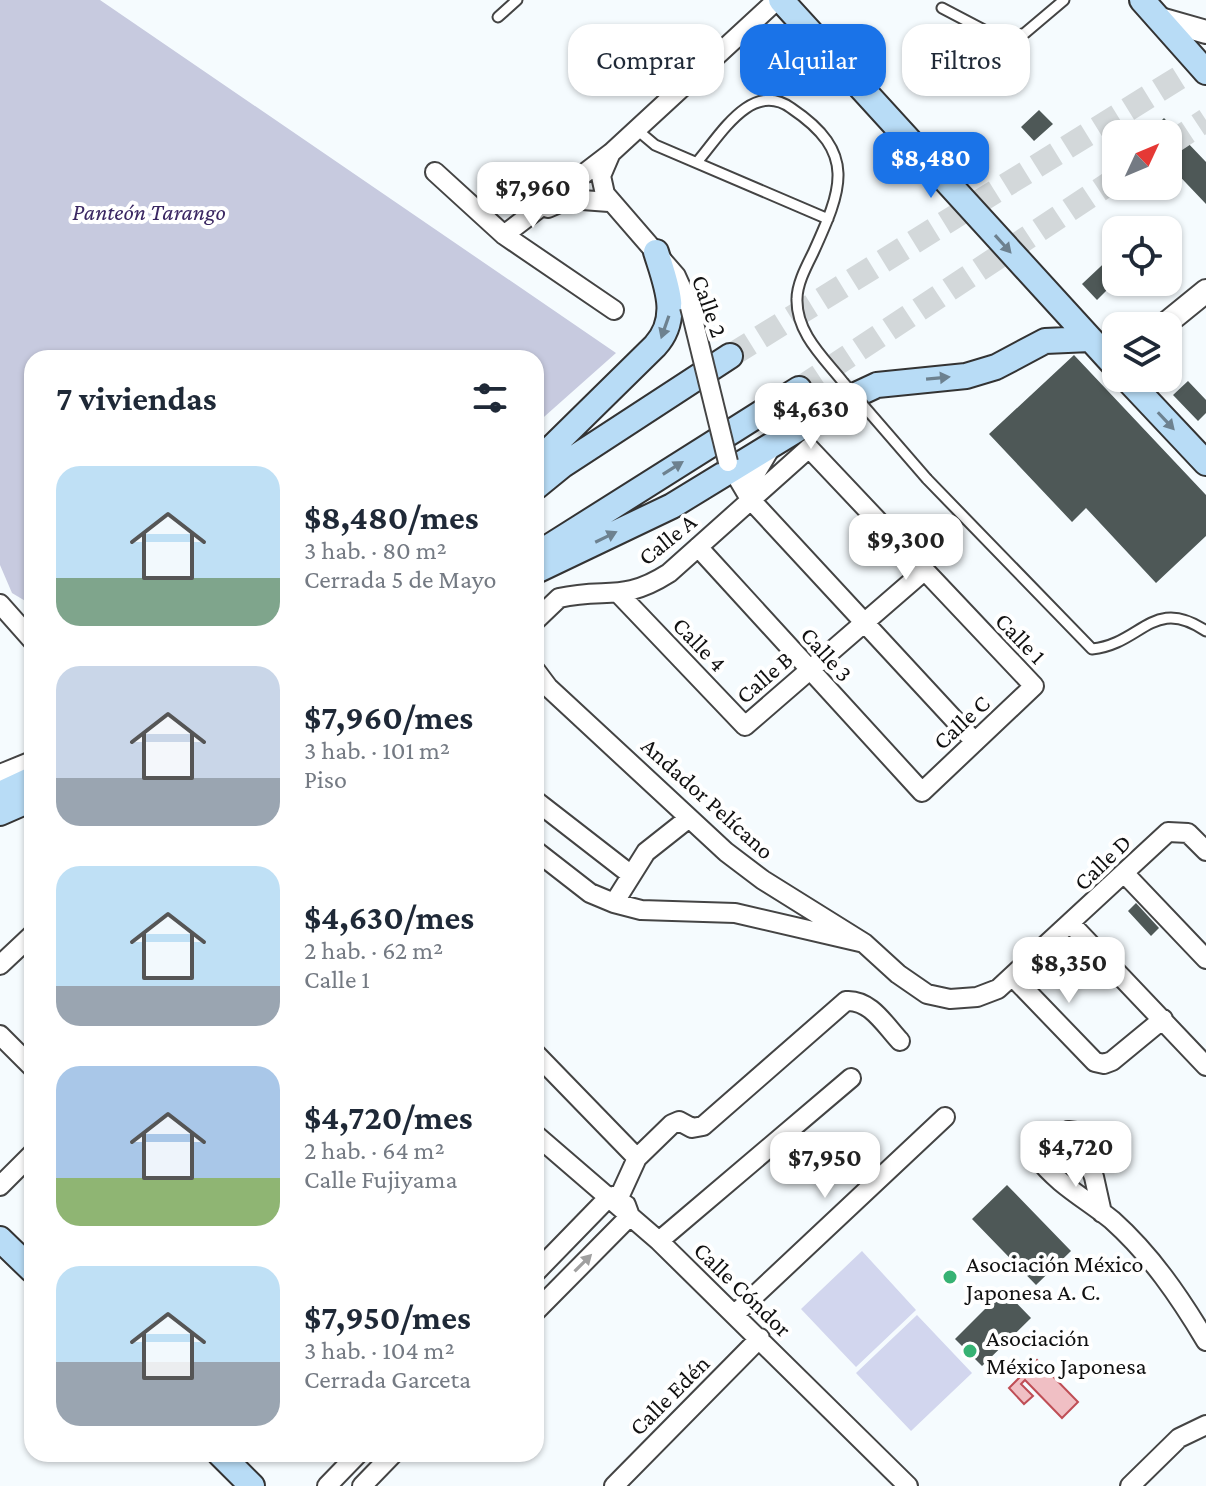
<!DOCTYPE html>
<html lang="es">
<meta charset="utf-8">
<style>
body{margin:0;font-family:"Crimson Pro",serif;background:#f6f6f7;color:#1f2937;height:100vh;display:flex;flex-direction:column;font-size:30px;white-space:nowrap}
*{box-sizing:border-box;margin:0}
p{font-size:26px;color:#747a83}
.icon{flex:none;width:44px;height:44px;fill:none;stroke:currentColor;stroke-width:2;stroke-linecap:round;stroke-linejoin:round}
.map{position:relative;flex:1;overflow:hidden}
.side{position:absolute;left:24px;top:350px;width:520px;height:1112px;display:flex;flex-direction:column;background:#fff;border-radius:24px;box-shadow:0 2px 6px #0004}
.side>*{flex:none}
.banner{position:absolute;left:568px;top:24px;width:518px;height:72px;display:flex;gap:16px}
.needle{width:52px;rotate:46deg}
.fabs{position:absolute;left:1102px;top:120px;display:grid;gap:16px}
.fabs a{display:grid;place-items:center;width:80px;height:80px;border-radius:16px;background:#fff;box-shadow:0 2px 6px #0004;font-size:40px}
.price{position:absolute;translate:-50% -68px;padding:0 18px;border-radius:16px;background:#fff;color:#222;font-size:26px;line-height:52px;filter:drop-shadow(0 2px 4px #0008)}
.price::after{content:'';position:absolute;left:50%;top:48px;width:24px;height:18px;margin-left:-12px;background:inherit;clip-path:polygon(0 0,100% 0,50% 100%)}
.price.on{background:#1a73e8;color:#fff}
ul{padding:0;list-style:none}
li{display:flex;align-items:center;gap:24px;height:200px;padding:0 32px}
li span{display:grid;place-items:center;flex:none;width:224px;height:160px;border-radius:24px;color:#555}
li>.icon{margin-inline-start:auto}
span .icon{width:96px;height:96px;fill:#fffc;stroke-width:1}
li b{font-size:34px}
h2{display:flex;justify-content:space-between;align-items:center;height:96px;padding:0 32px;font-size:34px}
.tag{padding:0 28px;border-radius:24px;background:#fff;box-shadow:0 2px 6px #0004;font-size:28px;line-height:72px}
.tag.on{background:#1a73e8;color:#fff}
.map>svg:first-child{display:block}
.cemetery{fill:#c7cadf}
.pitch{fill:#d2d6ee}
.water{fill:#f0bfc4;stroke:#bf4e56;stroke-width:2}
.building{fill:#4e5857}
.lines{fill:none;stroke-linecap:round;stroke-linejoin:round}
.secondary-tunnel{stroke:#d3d8da;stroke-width:24;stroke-dasharray:24 12;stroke-linecap:butt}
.service-casing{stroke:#444;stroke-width:13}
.minor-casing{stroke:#444;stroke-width:22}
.tertiary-casing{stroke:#444;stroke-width:26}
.secondary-casing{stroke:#333;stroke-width:28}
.service{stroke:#fff;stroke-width:9}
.minor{stroke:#fff;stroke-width:18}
.tertiary{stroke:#fff;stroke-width:22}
.secondary{stroke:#b8dcf6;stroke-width:24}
.service-bridge-casing{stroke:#444;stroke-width:13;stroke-linecap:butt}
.minor-bridge-casing{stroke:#444;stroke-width:22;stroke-linecap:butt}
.service-bridge{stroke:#fff;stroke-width:9}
.minor-bridge{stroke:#fff;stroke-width:18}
.oneway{fill:#6d818f}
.oneway2{fill:#a0a0a0}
.poi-dot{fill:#37b273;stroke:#fff;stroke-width:3}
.labels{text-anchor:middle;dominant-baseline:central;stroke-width:8;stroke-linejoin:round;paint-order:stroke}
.park-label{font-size:24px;font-style:italic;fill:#3a2762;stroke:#fff}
.street-label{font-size:24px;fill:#111;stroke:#fff}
.poi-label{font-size:24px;fill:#111;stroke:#fff;text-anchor:start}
</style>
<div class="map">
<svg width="1206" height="1486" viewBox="0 0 1206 1486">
<rect width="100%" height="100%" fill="#f5fbfe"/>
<!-- cemetery -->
<path class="cemetery" d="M0 0H100L616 353 536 424V358H32V605L12 593 0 565Z"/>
<!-- pitch -->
<path class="pitch" d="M862 1251 916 1310 856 1367 801 1309Z
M917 1315 972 1373 911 1431 856 1373Z"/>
<!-- water -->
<path class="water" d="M1037 1360 1078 1402 1062 1418 1025 1380 1021 1384 1033 1396 1024 1404 1009 1388Z"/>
<!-- building -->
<path class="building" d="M1039 110 1053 124 1034 141 1021 127Z
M1164 118 1206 162V204L1168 164V134H1148Z
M1116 252V281L1097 300 1082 284Z
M1074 355 1206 495V536L1156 583 1086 508 1072 522 989 434Z
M1188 381 1206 400V413L1198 421 1173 395Z
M1136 903 1159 928 1151 936 1128 911Z
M1007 1185 1071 1251 1036 1285 972 1219Z
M1004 1290 1031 1318 982 1366 955 1339Z"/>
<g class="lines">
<!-- secondary-tunnel -->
<path class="secondary-tunnel" d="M1168 145 1206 120
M730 356 1206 61
M799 389 1116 179"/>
<!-- service casing -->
<g class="service-casing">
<path id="service" d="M942 8 1005 41 1025 33 1064 0
M498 17 517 0
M636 129 655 145 828 219
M698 161C721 134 752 80 791 108 858 153 842 189 813 253 806 267 797 284 797 299 796 333 824 358 843 382
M927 479 1092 649C1142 644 1153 595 1206 631"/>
</g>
<!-- minor casing -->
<g class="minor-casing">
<path id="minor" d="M610 155 601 176 605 194 676 276 690 307
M435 172 504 235 614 310
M548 208 569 199 609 202
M504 235 611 153 777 0
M728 462 750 499 975 742
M750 499 755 474 770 449
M620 595 745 726 924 571
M0 604 32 640
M536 620 559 598C607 587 622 603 669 573L809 448 1034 686 922 792 698 547
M536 671 548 687 726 852 763 880 864 943 898 974 927 994 950 999 977 997 998 989 1168 832 1188 833 1206 851
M0 774 32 761
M536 801 630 874
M536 851 590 893 614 903 641 910 735 913 860 942
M1125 874 1206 959
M614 903 646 852 689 818
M1072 925 1206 1066
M0 965 32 935
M1013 977 1095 1062 1104 1064 1112 1061 1163 1019
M0 1035 32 1067
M536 1054 637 1158 621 1193 607 1199 536 1272
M536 1135 659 1241 908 1486
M637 1158 672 1124 679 1121 692 1128 703 1126 846 1001C870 999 885 1025 900 1041
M0 1186 32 1154
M1102 1213 1094 1177 1076 1132 1068 1131 1040 1146 1037 1157C1057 1184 1086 1199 1112 1220 1151 1255 1179 1296 1206 1341
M659 1241 851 1078
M536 1311 630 1216 626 1205
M735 1314 945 1117
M327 1486 358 1454
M362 1486 393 1454
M614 1486 760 1338
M1130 1486 1179 1438 1206 1425"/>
</g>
<!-- tertiary casing -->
<g class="tertiary-casing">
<path id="tertiary" d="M1157 18 1206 32
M1163 326 1206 291"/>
</g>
<!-- secondary casing -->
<g class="secondary-casing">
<path id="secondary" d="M781 0 1116 367
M1142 0 1206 72
M1126 378 1206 463
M536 463 655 346C681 318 666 284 656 252
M536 487 563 465 730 356
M536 555 799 389
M536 571 672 506 847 399 877 385 966 376 996 367 1045 341 1090 339
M0 794 32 779
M0 813 32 799
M0 1239 32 1270
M220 1454 252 1486"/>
</g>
<!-- service -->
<use href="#service" class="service"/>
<!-- minor -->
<use href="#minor" class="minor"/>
<!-- tertiary -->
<use href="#tertiary" class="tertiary"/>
<!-- secondary -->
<use href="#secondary" class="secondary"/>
<!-- service-bridge casing -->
<g class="service-bridge-casing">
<path id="service-bridge" d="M843 382 927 479"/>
</g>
<!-- minor-bridge casing -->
<g class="minor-bridge-casing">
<path id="minor-bridge" d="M690 307 728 462"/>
</g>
<!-- service-bridge -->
<use href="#service-bridge" class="service-bridge"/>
<!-- minor-bridge -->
<use href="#minor-bridge" class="minor-bridge"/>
</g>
<!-- one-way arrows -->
<defs><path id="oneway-solid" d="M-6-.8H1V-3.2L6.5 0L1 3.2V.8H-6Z" transform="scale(2)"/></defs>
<g class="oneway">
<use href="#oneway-solid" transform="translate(1003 244) rotate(48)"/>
<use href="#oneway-solid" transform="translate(665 327) rotate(109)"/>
<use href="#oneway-solid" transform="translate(938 378) rotate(-5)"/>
<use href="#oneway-solid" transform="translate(1166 421) rotate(47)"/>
<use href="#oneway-solid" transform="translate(673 468) rotate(-32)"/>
<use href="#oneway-solid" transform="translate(606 537) rotate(-26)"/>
</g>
<use class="oneway2" href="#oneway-solid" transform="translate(583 1263) rotate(-45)"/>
<!-- markers -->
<g class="poi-dot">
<circle cx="950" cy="1277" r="8"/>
<circle cx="970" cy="1351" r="8"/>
</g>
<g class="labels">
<!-- park labels -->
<g class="park-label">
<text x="149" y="211">Panteón Tarango</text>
</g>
<!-- street labels -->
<g class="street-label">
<text transform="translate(710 306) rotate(71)">Calle 2</text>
<text transform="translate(667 539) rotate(-39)">Calle A</text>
<text transform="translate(1021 638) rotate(46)">Calle 1</text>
<text transform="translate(700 644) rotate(46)">Calle 4</text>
<text transform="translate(827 654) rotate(48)">Calle 3</text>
<text transform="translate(764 677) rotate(-41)">Calle B</text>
<text transform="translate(961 722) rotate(-43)">Calle C</text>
<text transform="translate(708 798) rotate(42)">Andador Pelícano</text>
<text transform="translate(1102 862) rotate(-44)">Calle D</text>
<text transform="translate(743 1289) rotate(44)">Calle Cóndor</text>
<text transform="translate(669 1395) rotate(-45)">Calle Edén</text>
</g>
<!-- poi labels -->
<g class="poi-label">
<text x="966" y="1263">Asociación México<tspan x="966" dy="28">Japonesa A. C.</tspan></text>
<text x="986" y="1337">Asociación<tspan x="986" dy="28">México Japonesa</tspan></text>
</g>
</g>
</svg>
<div class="fabs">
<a><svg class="needle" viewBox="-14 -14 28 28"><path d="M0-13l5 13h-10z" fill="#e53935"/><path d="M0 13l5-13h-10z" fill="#747a83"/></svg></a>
<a><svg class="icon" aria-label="locate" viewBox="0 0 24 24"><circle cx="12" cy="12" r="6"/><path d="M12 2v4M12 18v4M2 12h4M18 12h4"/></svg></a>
<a><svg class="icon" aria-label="layers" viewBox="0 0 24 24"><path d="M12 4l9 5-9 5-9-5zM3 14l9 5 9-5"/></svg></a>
</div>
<b class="price on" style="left:931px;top:200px">$8,480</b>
<b class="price" style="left:533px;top:230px">$7,960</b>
<b class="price" style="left:811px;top:451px">$4,630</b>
<b class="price" style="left:906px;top:582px">$9,300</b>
<b class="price" style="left:1069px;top:1005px">$8,350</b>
<b class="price" style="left:1076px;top:1189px">$4,720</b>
<b class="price" style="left:825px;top:1200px">$7,950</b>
<div class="banner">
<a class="tag">Comprar</a>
<a class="tag on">Alquilar</a>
<a class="tag">Filtros</a>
</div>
<section class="side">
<h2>7 viviendas<svg class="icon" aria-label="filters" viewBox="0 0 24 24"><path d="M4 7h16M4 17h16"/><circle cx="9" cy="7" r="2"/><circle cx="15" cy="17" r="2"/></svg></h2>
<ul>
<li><span style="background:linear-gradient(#bfe0f5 70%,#7fa58c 0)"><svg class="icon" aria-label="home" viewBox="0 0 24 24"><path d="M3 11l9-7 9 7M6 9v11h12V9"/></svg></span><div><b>$8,480/mes</b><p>3 hab. · 80 m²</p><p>Cerrada 5 de Mayo</p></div></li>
<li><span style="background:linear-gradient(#c9d6e8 70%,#9aa5b1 0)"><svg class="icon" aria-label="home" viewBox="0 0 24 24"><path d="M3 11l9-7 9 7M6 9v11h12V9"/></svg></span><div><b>$7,960/mes</b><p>3 hab. · 101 m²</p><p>Piso</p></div></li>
<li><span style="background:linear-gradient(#bfe0f5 75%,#9aa5b1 0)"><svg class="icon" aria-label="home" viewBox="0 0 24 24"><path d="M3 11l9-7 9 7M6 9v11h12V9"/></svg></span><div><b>$4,630/mes</b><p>2 hab. · 62 m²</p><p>Calle 1</p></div></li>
<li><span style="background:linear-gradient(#a9c7e8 70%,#8fb573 0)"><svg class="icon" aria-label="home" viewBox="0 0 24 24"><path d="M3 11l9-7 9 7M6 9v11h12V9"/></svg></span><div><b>$4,720/mes</b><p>2 hab. · 64 m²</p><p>Calle Fujiyama</p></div></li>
<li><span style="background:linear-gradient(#bfe0f5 60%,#9aa5b1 0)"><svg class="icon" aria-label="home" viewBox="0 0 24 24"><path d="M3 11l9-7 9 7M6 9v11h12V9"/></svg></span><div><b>$7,950/mes</b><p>3 hab. · 104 m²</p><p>Cerrada Garceta</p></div></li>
</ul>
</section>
</div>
